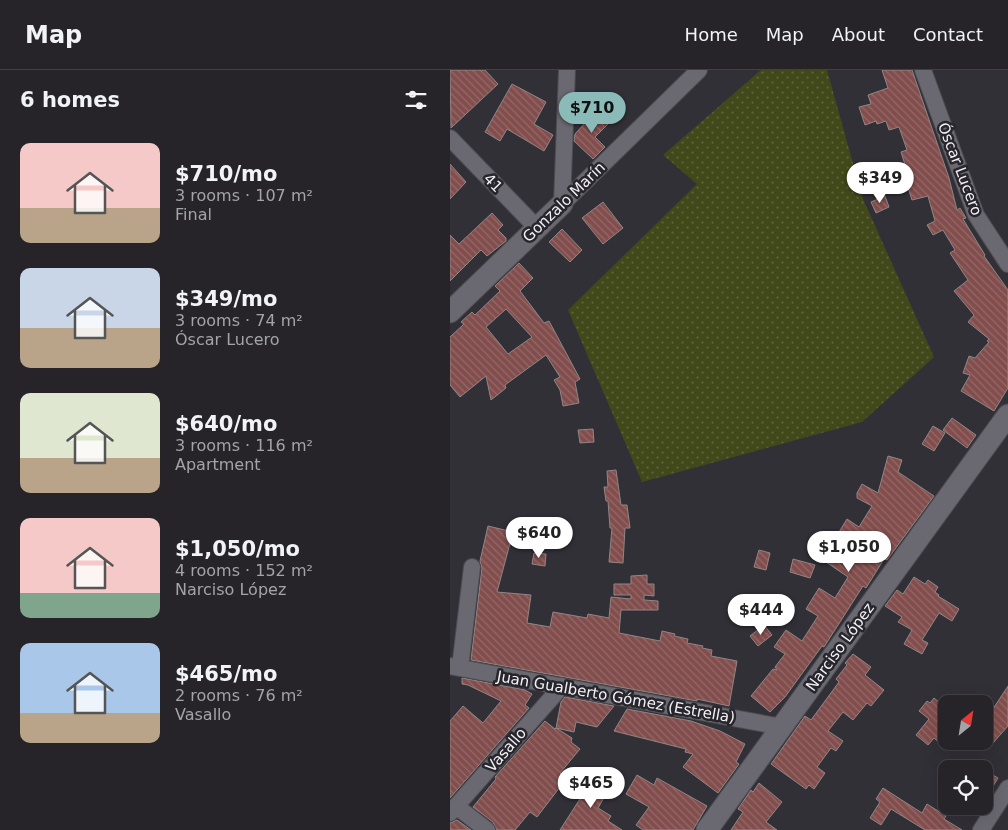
<!DOCTYPE html>
<meta charset="utf-8">
<style>
body{margin:0;font-family:"DejaVu Sans",sans-serif;background:#323035;color:#f1f3f6;height:100vh;display:flex;flex-direction:column;font-size:19px;white-space:nowrap}
*{box-sizing:border-box;margin:0}
p{font-size:16px;color:#a4a4a8}
.icon{flex:none;width:28px;height:28px;fill:none;stroke:currentColor;stroke-width:2;stroke-linecap:round;stroke-linejoin:round}
.map{position:relative;flex:1;overflow:hidden}
.side{display:flex;flex-direction:column;background:#262429;width:450px}
.side>*{flex:none}
.needle{width:32px;rotate:30deg}
.fabs{position:absolute;left:488px;top:625px;display:grid;gap:10px}
.fabs a{display:grid;place-items:center;width:55px;height:55px;border-radius:10px;background:#262429;box-shadow:0 5px 20px #0002,0 0 0 1px #424146;font-size:25px}
.price{position:absolute;translate:-50% -42px;padding:0 11px;border-radius:18px;background:#fff;color:#222;font-size:16px;line-height:32px;filter:drop-shadow(0 1px 2px #0008)}
.price::after{content:'';position:absolute;left:50%;top:30px;width:15px;height:11px;margin-left:-8px;background:inherit;clip-path:polygon(0 0,100% 0,50% 100%)}
.price.on{background:#8bbbb9;color:#111}
ul{padding:0;list-style:none}
li{display:flex;align-items:center;gap:15px;height:125px;padding:0 20px}
li span{display:grid;place-items:center;flex:none;width:140px;height:100px;border-radius:10px;color:#555}
li>.icon{margin-inline-start:auto}
span .icon{width:60px;height:60px;fill:#fffc;stroke-width:1}
li b{font-size:21px}
h2{display:flex;justify-content:space-between;align-items:center;height:60px;padding:0 20px;font-size:21px}
header{display:flex;align-items:center;gap:30px;box-sizing:border-box;height:70px;padding:0 25px;background:#262429;border-bottom:1px solid #424146}
header strong{font-size:24px}
nav{display:flex;gap:28px;margin-inline-start:auto;font-size:18px}
main{display:flex;flex:1;min-height:0}
.map>svg:first-child{display:block}
.garden{fill:url(#garden-dots)}
.building{fill:url(#building-back-hatch);stroke:#908685;fill-rule:evenodd}
.lines{fill:none;stroke-linecap:round;stroke-linejoin:round}
.minor-casing{stroke:#4e4c52;stroke-width:18}
.tertiary-casing{stroke:#4e4c52;stroke-width:23}
.minor{stroke:#6a6870;stroke-width:16}
.tertiary{stroke:#6a6870;stroke-width:21}
.labels{text-anchor:middle;dominant-baseline:central;stroke-width:5;stroke-linejoin:round;paint-order:stroke}
.street-label{font-size:15px;fill:#f2f0f5;stroke:#28262d}
</style>
<header>
<strong>Map</strong>
<nav><a>Home</a><a>Map</a><a>About</a><a>Contact</a></nav>
</header>
<main>
<section class="side">
<h2>6 homes<svg class="icon" aria-label="filters" viewBox="0 0 24 24"><path d="M4 7h16M4 17h16"/><circle cx="9" cy="7" r="2"/><circle cx="15" cy="17" r="2"/></svg></h2>
<ul>
<li><span style="background:linear-gradient(#f6c9c9 65%,#b9a48a 0)"><svg class="icon" aria-label="home" viewBox="0 0 24 24"><path d="M3 11l9-7 9 7M6 9v11h12V9"/></svg></span><div><b>$710/mo</b><p>3 rooms · 107 m²</p><p>Final</p></div></li>
<li><span style="background:linear-gradient(#c9d6e8 60%,#b9a48a 0)"><svg class="icon" aria-label="home" viewBox="0 0 24 24"><path d="M3 11l9-7 9 7M6 9v11h12V9"/></svg></span><div><b>$349/mo</b><p>3 rooms · 74 m²</p><p>Óscar Lucero</p></div></li>
<li><span style="background:linear-gradient(#dfe7d0 65%,#b9a48a 0)"><svg class="icon" aria-label="home" viewBox="0 0 24 24"><path d="M3 11l9-7 9 7M6 9v11h12V9"/></svg></span><div><b>$640/mo</b><p>3 rooms · 116 m²</p><p>Apartment</p></div></li>
<li><span style="background:linear-gradient(#f6c9c9 75%,#7fa58c 0)"><svg class="icon" aria-label="home" viewBox="0 0 24 24"><path d="M3 11l9-7 9 7M6 9v11h12V9"/></svg></span><div><b>$1,050/mo</b><p>4 rooms · 152 m²</p><p>Narciso López</p></div></li>
<li><span style="background:linear-gradient(#a9c7e8 70%,#b9a48a 0)"><svg class="icon" aria-label="home" viewBox="0 0 24 24"><path d="M3 11l9-7 9 7M6 9v11h12V9"/></svg></span><div><b>$465/mo</b><p>2 rooms · 76 m²</p><p>Vasallo</p></div></li>
</ul>
</section>
<div class="map">
<svg width="558" height="760" viewBox="0 0 558 760">
<defs>
<pattern id="garden-dots" width="8" height="8" patternUnits="userSpaceOnUse" patternTransform="scale(1.25)"><rect width="8" height="8" fill="#41491a"/><path d="M2 2h.1M6 6h.1" fill="none" stroke="#5d643c" stroke-width="1.8" stroke-linecap="round"/></pattern>
<pattern id="building-back-hatch" width="6" height="6" patternUnits="userSpaceOnUse" patternTransform="scale(1.25)"><rect width="6" height="6" fill="#824e4d"/><path d="M-1 5l2 2M0 0l6 6M5-1l2 2" fill="none" stroke="#946867"/></pattern>
</defs>
<rect width="100%" height="100%" fill="#323037"/>
<!-- garden -->
<path class="garden" d="M311 0H377L413 129 484 287 412 352 192 412 118 240 247 114 213 85Z"/>
<!-- building -->
<path class="building" d="M0 0H35L48 14 1 58Z
M432 0H462L499 108 507 140 510 138 516 148 513 149 535 185 534 186 558 220V318L544 341 511 321 520 305 513 303 519 286 525 288 539 272 537 271 539 269 518 252 524 245 504 221 518 210 500 183 505 180 493 160 483 165 477 155 485 151 478 126 462 130 453 102 457 101 451 82 457 80 449 57 439 60 436 51 427 54 426 51 415 55 409 37 421 34 418 25 438 18Z
M62 14 96 32 84 54 103 65 94 81 57 59 50 71 35 62Z
M148 39 161 51 145 67 155 77 143 89 124 71 125 64Z
M0 94 16 112 0 129Z
M435 126 439 137 426 143 421 132Z
M153 132 173 158 153 174 132 148Z
M42 143 53 155 48 160 56 168V171L37 186 31 180 0 211V165L9 174Z
M112 159 132 180 120 192 99 172Z
M69 193 83 208 70 221 94 253 99 251 130 309 125 312 129 333 113 336 110 320 104 310 110 307 96 285 55 315 56 318 41 330 36 306 10 327 0 315V267L14 254 11 252 22 242 25 245 50 221 45 216ZM56 239 82 267 58 284 36 257Z
M502 348 526 365 517 378 493 360Z
M483 356 495 363 484 381 472 374Z
M143 359 144 372 130 373 128 360Z
M438 386 452 390 448 402 484 426 437 490 434 489 416 518 413 516 374 577 372 576 335 627 320 642 301 626 323 599 327 600 325 597 335 584 324 577 336 560 352 571 368 546 356 539 369 518 385 528 398 507 373 490 391 463 389 462 397 449 409 457 422 436 407 428V423L412 414 428 423Z
M166 400 171 435H177L180 458H175L173 493 159 492 162 458H160L158 431H156L154 417H158L157 401Z
M38 456 63 462 47 522 81 525 77 553 100 557 103 542 137 548 138 544 159 548 161 527 181 529V525H164V514H181V506L197 505V514H204V526L194 525V530L208 531V540H171L169 563 210 571 212 561 225 564 224 566 238 569 237 573 253 576 252 578 262 580 261 586 287 591 279 636 247 629V631L21 590 32 498 30 491Z
M309 480 320 483 316 500 304 497Z
M84 483 96 484 95 496 82 494Z
M343 489 365 495 360 508 340 502Z
M464 507 475 514 478 510 488 517 485 522 489 525 488 526 509 539 502 551 489 543 472 570 478 573 472 584 454 574 462 560 448 552 452 547 435 536 447 520 453 524Z
M314 555 322 565 308 576 300 566Z
M403 584 421 597 415 605 434 620 421 636 417 633 403 650 393 642 378 661 393 671 386 681 381 678 367 697 375 703 364 719 359 715 356 719 321 694 355 646 361 650 389 612 386 609 397 595 395 593Z
M12 608 75 620 82 624 75 635 79 638 0 728V651L13 636 33 653 51 631 18 615 12 614Z
M558 616V656L543 673 534 665V641L539 645Z
M115 627 164 636 147 657 126 652 124 662 106 658 111 632Z
M484 628 496 638V668L491 674 484 668 478 675 466 665 479 649 469 641 477 631 480 633Z
M177 639 241 651 270 661 295 674 286 692 289 694 268 723 233 697 243 684 235 682 236 679 164 661Z
M95 651 105 659 106 658 122 668 121 672 130 679 110 703 117 708 87 747 80 742 65 760H47L43 752 23 737 46 709 45 707Z
M534 700 548 708 534 731Z
M146 704 162 714 148 738 161 746 158 751 172 760H110Z
M187 705 204 715 207 708 257 736 243 760H193L186 755 199 737 176 724Z
M309 713 332 732 316 752 327 760H281L293 742 288 739 301 720 303 722Z
M433 718 472 743 477 734 496 746 494 749 512 760H475L441 739 431 755 420 748 430 732 426 729Z
M7 750 21 760H0V753Z"/>
<g class="lines">
<!-- minor casing -->
<g class="minor-casing">
<path id="minor" d="M473 0 526 145 558 194
M0 68 87 158
M112 134 249 0
M112 134 117 0
M0 596 332 657
M10 598 22 497
M6 736 37 760
M0 743 112 616
M531 760 558 718"/>
</g>
<!-- tertiary casing -->
<g class="tertiary-casing">
<path id="tertiary" d="M0 242 112 134
M257 760 558 345"/>
</g>
<!-- minor -->
<use href="#minor" class="minor"/>
<!-- tertiary -->
<use href="#tertiary" class="tertiary"/>
</g>
<g class="labels">
<!-- street labels -->
<g class="street-label">
<text transform="translate(510 99) rotate(69)">Óscar Lucero</text>
<text transform="translate(43 113) rotate(46)">41</text>
<text transform="translate(114 132) rotate(-44)">Gonzalo Marín</text>
<text transform="translate(390 577) rotate(-54)">Narciso López</text>
<text transform="translate(166 627) rotate(10)">Juan Gualberto Gómez (Estrella)</text>
<text transform="translate(56 680) rotate(-49)">Vasallo</text>
</g>
</g>
</svg>
<div class="fabs">
<a><svg class="needle" viewBox="-14 -14 28 28"><path d="M0-13l5 13h-10z" fill="#e53935"/><path d="M0 13l5-13h-10z" fill="#a4a4a8"/></svg></a>
<a><svg class="icon" aria-label="locate" viewBox="0 0 24 24"><circle cx="12" cy="12" r="6"/><path d="M12 2v4M12 18v4M2 12h4M18 12h4"/></svg></a>
</div>
<b class="price on" style="left:142px;top:64px">$710</b>
<b class="price" style="left:430px;top:134px">$349</b>
<b class="price" style="left:89px;top:489px">$640</b>
<b class="price" style="left:399px;top:503px">$1,050</b>
<b class="price" style="left:311px;top:566px">$444</b>
<b class="price" style="left:141px;top:739px">$465</b>
</div>
</main>
